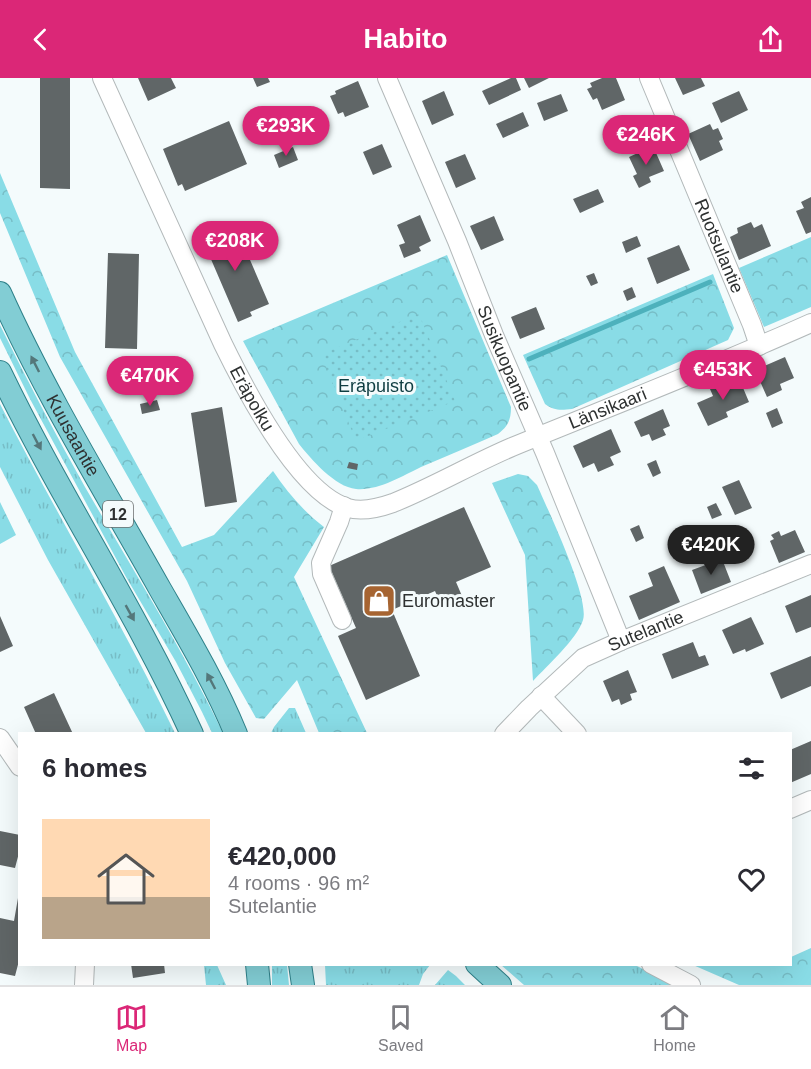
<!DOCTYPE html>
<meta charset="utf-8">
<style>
body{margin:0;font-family:Arial,sans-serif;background:#f7f7f7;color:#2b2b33;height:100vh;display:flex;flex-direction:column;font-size:22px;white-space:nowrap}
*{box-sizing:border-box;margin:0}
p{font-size:20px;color:#7c7c81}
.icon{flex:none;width:33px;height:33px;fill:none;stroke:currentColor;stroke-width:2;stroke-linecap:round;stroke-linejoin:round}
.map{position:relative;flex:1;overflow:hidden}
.sheet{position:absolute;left:18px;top:654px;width:774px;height:234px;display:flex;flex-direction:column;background:#fff;border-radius:0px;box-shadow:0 6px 24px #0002}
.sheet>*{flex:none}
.price{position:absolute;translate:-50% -51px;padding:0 14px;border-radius:21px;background:#db2777;color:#fff;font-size:20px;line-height:39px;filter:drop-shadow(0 2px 3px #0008)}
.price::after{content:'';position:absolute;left:50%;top:36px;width:18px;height:14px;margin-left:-9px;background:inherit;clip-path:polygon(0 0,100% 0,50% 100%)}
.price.on{background:#222;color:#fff}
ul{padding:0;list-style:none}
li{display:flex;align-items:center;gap:18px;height:150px;padding:0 24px}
li span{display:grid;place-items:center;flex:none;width:168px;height:120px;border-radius:0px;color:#555}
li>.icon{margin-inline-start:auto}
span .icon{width:72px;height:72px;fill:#fffc;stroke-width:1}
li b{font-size:26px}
h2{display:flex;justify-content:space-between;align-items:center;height:72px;padding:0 24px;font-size:26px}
header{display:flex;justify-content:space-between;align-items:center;height:78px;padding:0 24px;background:#db2777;color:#fff;font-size:27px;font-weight:700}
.dock{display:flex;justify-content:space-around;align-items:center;height:84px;border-top:2px solid #e1e1e2;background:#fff;font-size:16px;color:#7c7c81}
.dock a{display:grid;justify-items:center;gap:3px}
.dock .on{color:#db2777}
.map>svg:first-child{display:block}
.grass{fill:url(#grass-tufts)}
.forest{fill:url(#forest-crowns)}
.park{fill:url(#park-dots)}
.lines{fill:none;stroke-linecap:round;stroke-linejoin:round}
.stream{stroke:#4db1bc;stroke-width:5}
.building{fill:#606667}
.minor-casing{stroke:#b3b9ba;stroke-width:20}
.major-casing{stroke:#2e8089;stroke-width:24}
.minor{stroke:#fff;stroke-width:18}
.major{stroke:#82cdd4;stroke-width:22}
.oneway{fill:#54777a}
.labels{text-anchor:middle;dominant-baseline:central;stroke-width:6;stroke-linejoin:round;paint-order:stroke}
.shield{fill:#f4fbfc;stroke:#696e6e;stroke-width:1.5}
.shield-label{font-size:16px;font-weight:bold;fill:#2e3131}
.street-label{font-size:18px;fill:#2e3131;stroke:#f4fbfc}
.park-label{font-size:18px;fill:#0e3d41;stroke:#f4fbfc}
.poi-label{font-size:18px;fill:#2e3131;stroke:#f4fbfc;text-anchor:start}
</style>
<header><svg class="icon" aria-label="back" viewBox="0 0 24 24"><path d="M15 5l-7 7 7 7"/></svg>Habito<svg class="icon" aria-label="share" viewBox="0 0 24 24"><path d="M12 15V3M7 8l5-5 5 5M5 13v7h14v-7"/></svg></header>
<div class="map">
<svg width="811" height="907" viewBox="0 0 811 907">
<defs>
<pattern id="grass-tufts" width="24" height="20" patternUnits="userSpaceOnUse" patternTransform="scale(1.5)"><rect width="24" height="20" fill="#89dce6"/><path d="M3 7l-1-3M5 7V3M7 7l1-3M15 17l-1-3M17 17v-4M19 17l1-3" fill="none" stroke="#77bdc6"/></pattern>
<pattern id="forest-crowns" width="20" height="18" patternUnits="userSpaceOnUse" patternTransform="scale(1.5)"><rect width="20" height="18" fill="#89dce6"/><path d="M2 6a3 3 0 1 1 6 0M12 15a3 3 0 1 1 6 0" fill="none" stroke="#77bdc6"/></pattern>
<pattern id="park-dots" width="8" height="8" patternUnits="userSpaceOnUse" patternTransform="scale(1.5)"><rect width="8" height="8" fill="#89dce6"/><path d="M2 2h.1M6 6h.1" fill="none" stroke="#77bdc6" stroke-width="1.8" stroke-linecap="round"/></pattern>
</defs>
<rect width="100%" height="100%" fill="#f4fbfc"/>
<!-- grass -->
<path class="grass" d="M0 247C27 302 55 356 85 409 132 490 182 570 223 655H212L202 634 176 584 126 499 30 321 0 260Z
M0 326C57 437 121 543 175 655H146L48 482 0 389Z
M289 630H295L306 655H271L274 649Z
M204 887H217L226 907H206Z
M272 887H287L289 907H272Z
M325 887V886L430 887 423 896 419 907H326Z
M501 887H635L675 907H524Z
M448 892 456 898 465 907H435Z"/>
<!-- forest -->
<path class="forest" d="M0 95 75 274 182 469 214 457 273 393C287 414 304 434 324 449L294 499 367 655H319L297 602 264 641 256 640 225 585 187 503 60 279 0 135Z
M811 159V229L764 249 739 190Z
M447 177 511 329C511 342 508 348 498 356 473 367 447 378 421 389 402 398 378 413 356 411 335 409 311 381 299 366L243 263Z
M713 196 734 250 728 262 572 331C561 332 554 333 545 326L523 277Z
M518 396 528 398 537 407C548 432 590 520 583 542 577 561 547 588 533 603L525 477 492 405Z
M0 424 16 457 0 466Z
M811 870V907H739L693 887 763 886C771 889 782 886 790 886L791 879Z
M510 887H609L642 907H530L520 900Z"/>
<!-- park -->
<path class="park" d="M419 236 455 323 356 363 321 276Z"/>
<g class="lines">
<!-- stream -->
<path class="stream" d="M529 281 710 204"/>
</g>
<!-- building -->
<path class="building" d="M40 0H70V111L40 110Z
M138 0H171L176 10 148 23Z
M253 0H268L270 4 257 9Z
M511 0H516L521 12 489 27 482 13Z
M524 0H549L529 10Z
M602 0H616L625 22 602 32 597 20 593 22 587 11 592 9 590 5Z
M675 0H701L705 8 683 17Z
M358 3 369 29 345 39 343 34 338 36 330 18 336 16 335 13Z
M444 13 454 37 432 47 422 23Z
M739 13 748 32 721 45 712 25Z
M561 16 568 33 544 43 537 25Z
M523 34 529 48 503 60 496 46Z
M229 43 247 86 185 113 182 106 178 108 163 71Z
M710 46 713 52 718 50 723 61 719 63 723 72 700 83 688 56Z
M382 66 392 89 373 97 363 74Z
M653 68 664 93 649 99 651 104 639 110 633 98 637 96 629 79Z
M293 69 298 82 279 90 274 77Z
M465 76 476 101 456 110 445 84Z
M598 111 604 124 580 135 573 121Z
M811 119V154L806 156 796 133 804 130 801 124Z
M420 137 431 163 419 169 421 173 404 180 399 167 405 165 397 147Z
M494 138 504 162 481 172 470 148Z
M751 144 754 150 762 146 771 168 739 182 730 159 738 155 737 150Z
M235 147 269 226 250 234 252 238 238 244 201 158 217 151 219 154Z
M637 158 641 168 626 175 622 164Z
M679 167 690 192 657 206 647 180Z
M108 175 139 176 137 271 105 270Z
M594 195 598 205 591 208 586 198Z
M632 209 636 219 627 223 623 213Z
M536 229 545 251 520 261 511 239Z
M785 279 794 300 780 306 782 312 767 319 755 292Z
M131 284 139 289 133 298 126 293Z
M738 298 749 324 726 334 728 339 708 348 697 325 713 318 710 311Z
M157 322 160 332 142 336 140 326Z
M222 329 237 424 205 429 191 335Z
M777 330 783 345 772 350 766 335Z
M663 331 670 348 663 351 666 357 652 363 649 356 641 359 634 344Z
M611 351 621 374 610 379 614 387 598 394 594 385 583 390 573 368Z
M656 382 661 395 653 399 647 386Z
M349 384 358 386 357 392 347 390Z
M739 402 752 430 735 437 722 409Z
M716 425 722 437 712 441 707 429Z
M464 429 491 489 456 504 462 518 441 527 435 513 392 532 420 598 366 622 338 558 356 550 329 488Z
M639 447 644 460 636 464 630 451Z
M795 452 805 474 779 485 770 463 774 461 771 457 779 453 781 458Z
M722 481 731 504 701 516 692 492Z
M664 488 680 524 639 542 629 518 653 508 648 495Z
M811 517V549L796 555 785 528Z
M0 538 13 568 0 574Z
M751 539 764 566 746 574 745 571 733 576 722 552Z
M693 564 699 579 705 577 709 587 672 601 662 576Z
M811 578V608L781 621 770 595Z
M628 592 637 614 630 616 632 622 621 627 619 621 612 624 603 603Z
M54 615 73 656H36L24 629Z
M811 663V696L790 705V672Z
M0 753 20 757V771L15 790 0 787Z
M18 820H20V879L15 898 0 895V840L14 843Z
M131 886H164L165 895 133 900Z"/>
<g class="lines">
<!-- minor casing -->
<g class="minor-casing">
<g id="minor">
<path id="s1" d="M102 0 223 266C245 311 298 415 348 430 362 434 379 430 393 425 433 409 472 386 512 369 612 328 713 289 811 245"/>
<path id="s2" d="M387 0 457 163 494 257 545 375 621 563"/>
<path id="s3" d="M649 0 752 247 759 268"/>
<path d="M342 542 322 496 321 485 339 444 344 428"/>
<path d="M541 618 577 656"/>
<path id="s4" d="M504 656 529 630 583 580 621 563 811 486"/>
<path d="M0 660 20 689"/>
<path d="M790 731 811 722"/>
<path d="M651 886 691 907"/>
<path d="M84 907 85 886"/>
</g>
</g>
<!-- major casing -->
<g class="major-casing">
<g id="major">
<path id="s5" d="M0 215C46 317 105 413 160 511 187 558 215 605 236 656"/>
<path d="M0 294C59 417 135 531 192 656"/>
<path d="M257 886 259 907"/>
<path d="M300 886 303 907"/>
<path d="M477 886 500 907"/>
</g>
</g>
<!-- minor -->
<use href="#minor" class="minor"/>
<!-- major -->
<use href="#major" class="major"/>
</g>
<!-- one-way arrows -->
<defs><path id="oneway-solid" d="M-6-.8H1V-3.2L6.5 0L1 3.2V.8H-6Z" transform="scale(1.5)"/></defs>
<g class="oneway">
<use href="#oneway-solid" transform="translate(35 286) rotate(-117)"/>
<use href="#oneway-solid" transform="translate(37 364) rotate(62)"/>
<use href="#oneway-solid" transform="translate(130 535) rotate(61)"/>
<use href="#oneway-solid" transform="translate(211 603) rotate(-118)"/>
</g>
<!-- icons -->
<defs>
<g id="shop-square" transform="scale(1.725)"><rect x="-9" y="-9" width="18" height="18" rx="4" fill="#a66431" stroke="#f4fbfc"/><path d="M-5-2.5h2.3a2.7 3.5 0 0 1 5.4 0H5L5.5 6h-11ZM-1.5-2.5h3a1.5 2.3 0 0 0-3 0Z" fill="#fff"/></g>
</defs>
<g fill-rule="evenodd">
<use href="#shop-square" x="379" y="523"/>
</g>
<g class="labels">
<!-- shield labels -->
<rect class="shield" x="103" y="423" width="30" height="26" rx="4.5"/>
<g class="shield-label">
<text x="118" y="436">12</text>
</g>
<!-- street labels -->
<g class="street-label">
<text stroke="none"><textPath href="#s3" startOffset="182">Ruotsulantie</textPath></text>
<text stroke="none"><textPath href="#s2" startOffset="304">Susikuopantie</textPath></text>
<text stroke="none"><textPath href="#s1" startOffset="354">Eräpolku</textPath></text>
<text stroke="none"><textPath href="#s1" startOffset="783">Länsikaari</textPath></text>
<text stroke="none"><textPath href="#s5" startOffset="160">Kuusaantie</textPath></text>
<text stroke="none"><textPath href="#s4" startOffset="178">Sutelantie</textPath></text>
</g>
<!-- park labels -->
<g class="park-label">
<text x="376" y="308">Eräpuisto</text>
</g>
<!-- poi labels -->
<g class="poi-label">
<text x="402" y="523">Euromaster</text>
</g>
</g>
</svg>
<b class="price" style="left:286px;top:79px">€293K</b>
<b class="price" style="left:646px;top:88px">€246K</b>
<b class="price" style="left:235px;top:194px">€208K</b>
<b class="price" style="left:723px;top:323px">€453K</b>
<b class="price" style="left:150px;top:329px">€470K</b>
<b class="price on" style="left:711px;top:498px">€420K</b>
<section class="sheet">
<h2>6 homes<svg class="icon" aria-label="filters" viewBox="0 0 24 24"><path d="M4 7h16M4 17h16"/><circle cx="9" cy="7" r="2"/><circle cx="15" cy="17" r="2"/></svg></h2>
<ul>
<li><span style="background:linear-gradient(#ffd9b3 65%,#b9a48a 0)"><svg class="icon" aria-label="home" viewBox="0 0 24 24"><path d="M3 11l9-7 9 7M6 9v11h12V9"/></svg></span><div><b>€420,000</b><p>4 rooms · 96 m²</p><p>Sutelantie</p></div><svg class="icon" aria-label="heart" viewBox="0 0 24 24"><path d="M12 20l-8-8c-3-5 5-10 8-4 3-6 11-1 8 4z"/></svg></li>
</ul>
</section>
</div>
<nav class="dock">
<a class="on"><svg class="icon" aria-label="map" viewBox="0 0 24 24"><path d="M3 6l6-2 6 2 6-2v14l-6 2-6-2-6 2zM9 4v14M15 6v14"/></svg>Map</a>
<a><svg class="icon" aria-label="saved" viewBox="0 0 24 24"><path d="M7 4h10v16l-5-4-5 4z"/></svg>Saved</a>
<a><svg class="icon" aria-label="home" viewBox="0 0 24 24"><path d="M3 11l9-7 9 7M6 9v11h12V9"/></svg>Home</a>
</nav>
